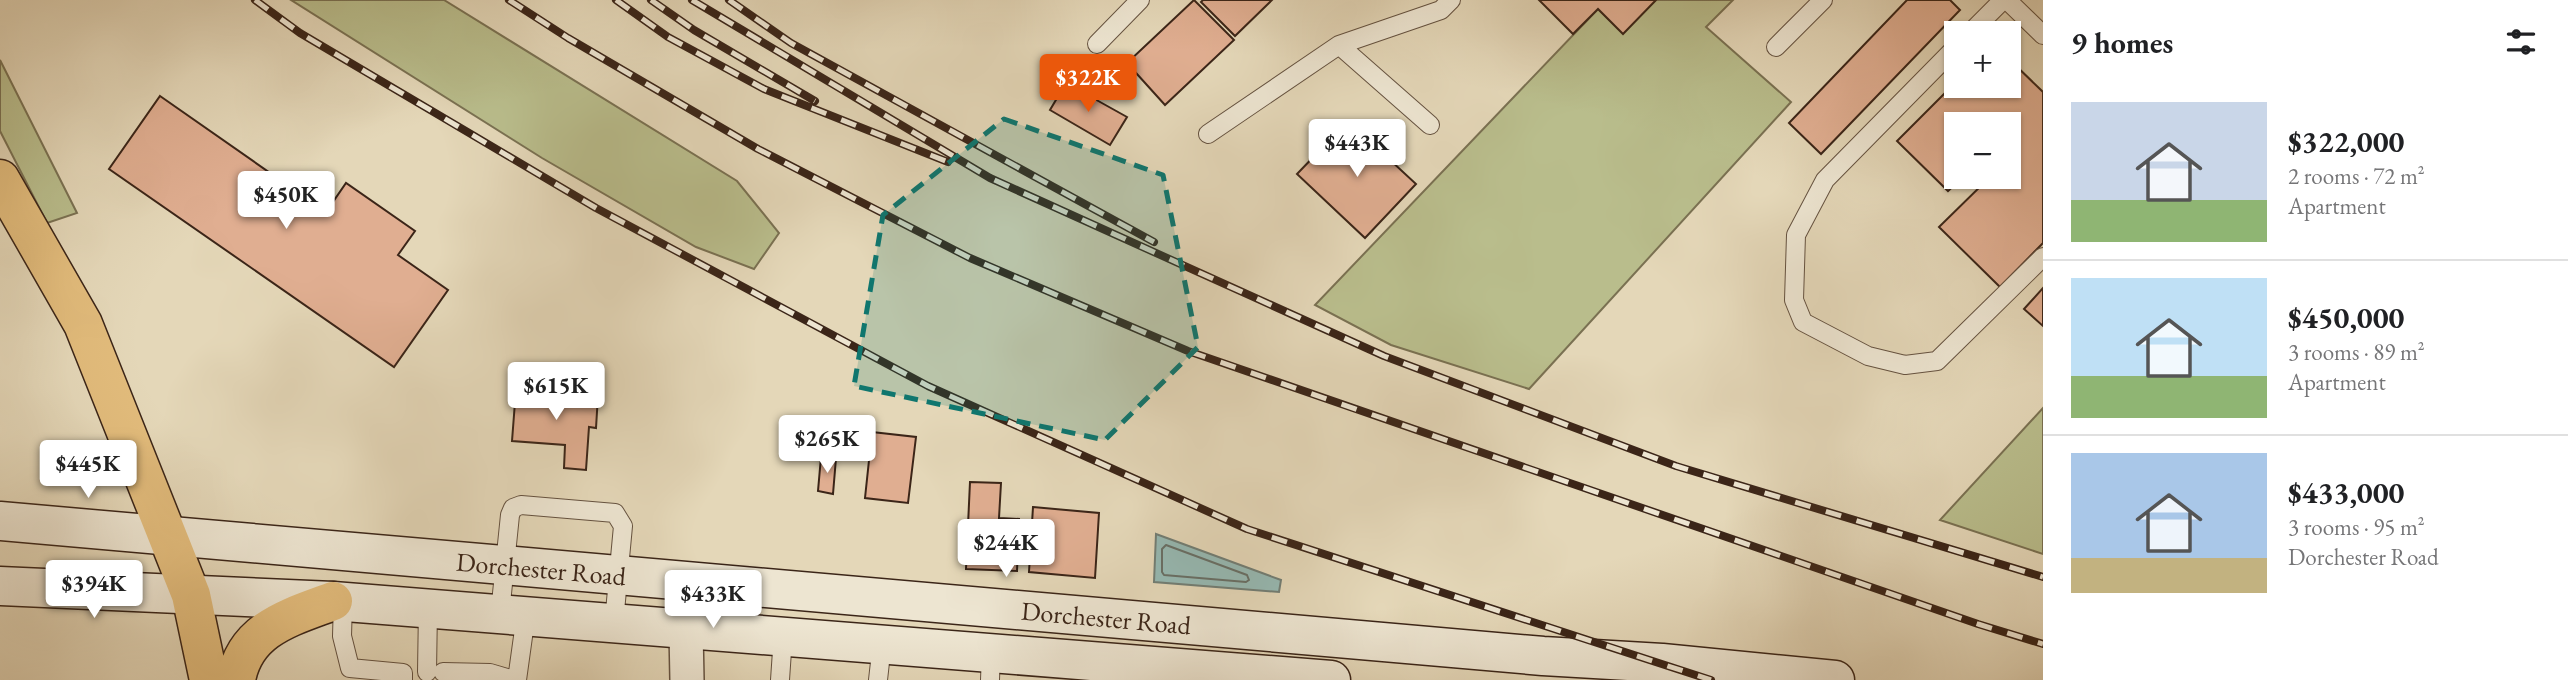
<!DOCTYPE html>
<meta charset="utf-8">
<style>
body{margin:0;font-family:"EB Garamond",serif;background:#f6f6f6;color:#202124;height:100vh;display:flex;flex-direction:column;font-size:26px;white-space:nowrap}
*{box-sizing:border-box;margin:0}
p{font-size:23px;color:#757577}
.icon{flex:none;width:38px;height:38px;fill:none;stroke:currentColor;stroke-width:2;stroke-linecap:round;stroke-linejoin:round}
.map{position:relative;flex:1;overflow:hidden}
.sheet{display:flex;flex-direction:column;background:#fff;width:525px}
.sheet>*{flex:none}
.buttons{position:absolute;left:1944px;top:21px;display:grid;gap:14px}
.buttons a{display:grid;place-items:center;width:77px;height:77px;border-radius:0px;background:#fff;box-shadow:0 2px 5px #0004;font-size:35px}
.price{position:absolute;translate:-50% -60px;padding:0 16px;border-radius:7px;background:#fff;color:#222;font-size:23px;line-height:46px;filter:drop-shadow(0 2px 4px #0008)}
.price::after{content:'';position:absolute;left:50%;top:42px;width:21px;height:16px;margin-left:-10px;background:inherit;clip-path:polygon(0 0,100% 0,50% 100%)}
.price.on{background:#ea580c;color:#fff}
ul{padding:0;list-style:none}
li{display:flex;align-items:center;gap:21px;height:175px;padding:0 28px}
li+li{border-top:2px solid #e0e0e0}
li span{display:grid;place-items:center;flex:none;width:196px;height:140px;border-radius:0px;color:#555}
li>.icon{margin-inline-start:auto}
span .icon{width:84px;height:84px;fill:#fffc;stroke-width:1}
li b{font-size:30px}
h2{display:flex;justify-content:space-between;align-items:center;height:84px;padding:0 28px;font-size:30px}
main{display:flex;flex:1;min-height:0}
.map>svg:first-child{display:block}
.green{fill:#b9bd8c;stroke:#7a7152;stroke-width:2}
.water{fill:#96b9b3;stroke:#727e75;stroke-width:2}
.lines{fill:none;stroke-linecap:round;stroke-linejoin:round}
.shore{stroke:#686f66;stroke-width:2}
.building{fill:#e0ae91;stroke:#3b2518;stroke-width:2}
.service-casing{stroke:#655240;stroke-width:20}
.minor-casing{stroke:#655240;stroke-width:36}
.secondary-casing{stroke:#3b2518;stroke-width:41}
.motorway-casing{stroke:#3b2518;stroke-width:41}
.service{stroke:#ede5d1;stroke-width:18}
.minor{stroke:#ede5d1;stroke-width:33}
.secondary{stroke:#ede5d1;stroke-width:38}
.motorway{stroke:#e2bc7c;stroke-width:38}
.rail-casing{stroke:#3b2518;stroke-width:8}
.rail{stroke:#ede5d1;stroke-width:5;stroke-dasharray:16;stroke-linecap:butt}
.marked{fill:#0f766e;fill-opacity:0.2;stroke:#0f766e;stroke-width:5;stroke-dasharray:14 9;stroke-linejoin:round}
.labels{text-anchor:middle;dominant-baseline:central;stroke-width:5;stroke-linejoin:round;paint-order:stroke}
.street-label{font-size:26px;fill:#3b2518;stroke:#ede5d1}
</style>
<main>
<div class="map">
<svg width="2043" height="680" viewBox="0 0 2043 680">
<rect width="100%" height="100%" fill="#e4d7b8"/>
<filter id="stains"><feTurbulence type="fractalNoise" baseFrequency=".00286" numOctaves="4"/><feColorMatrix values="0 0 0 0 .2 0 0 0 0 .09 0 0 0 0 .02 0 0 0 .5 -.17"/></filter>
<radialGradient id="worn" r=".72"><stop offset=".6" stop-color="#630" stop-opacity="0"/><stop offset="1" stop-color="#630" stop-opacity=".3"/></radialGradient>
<!-- green -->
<path class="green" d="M291 0H444L737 181 779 233 754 269 696 247 542 158Z
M1656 0H1733L1706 27 1791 102 1529 389 1391 345 1315 305 1598 9 1623 33Z
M0 60 77 213 47 223 0 131Z
M2043 408V554L1940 520Z"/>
<!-- water -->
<path class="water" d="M1156 534 1281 580 1279 592 1154 582Z"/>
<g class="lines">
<!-- shore -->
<path class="shore" d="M1166 545 1247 575 1249 580 1246 582 1164 575 1162 572V549Z"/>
</g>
<!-- building -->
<path class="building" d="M1194 0 1234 40 1165 105 1127 63Z
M1203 0H1272L1235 36 1201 2Z
M1539 0H1656L1623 34 1598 9 1573 34Z
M1907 0H1950L1960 10 1821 154 1789 123Z
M2009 59 2043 92V243L2000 287 1939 227 1990 177H2009V124H1956V177H1963L1948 191 1897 141 1956 82V86H2009Z
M1066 83 1127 117 1110 145 1050 110Z
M160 96 326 212 346 183 415 231 398 255 448 290 394 367 109 169Z
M1348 121 1416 184 1365 238 1297 174Z
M2043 288V326L2024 309Z
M516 389 598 395 596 428 589 427 586 470 564 468 565 445 512 441Z
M872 432 916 437 908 503 865 498Z
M821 457 836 458 833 494 818 491Z
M970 482 1001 483 999 518 1019 519 1017 571 966 569Z
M1033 507 1099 513 1095 578 1029 572Z"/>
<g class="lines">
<!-- service casing -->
<g class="service-casing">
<path id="service" d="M2007 0 2043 35
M1970 33 2003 0
M1097 44 1140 0
M1339 45 1430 125
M1776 47 1823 0
M1956 47 1825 180 1796 235 1794 300 1803 322 1868 356 1905 365 1937 361 2043 257
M1208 134 1339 45 1441 10 1451 0
M343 602 342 636 350 668 403 673V680
M500 613 510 515 513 508 521 505 615 513 623 526 614 622
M427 672 428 608
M443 672 490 673 514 680
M517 680 526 615
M780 680 783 636
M878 680 882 644
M990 680 991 653"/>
</g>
<!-- minor casing -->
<g class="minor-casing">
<path id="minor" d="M685 581 687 680"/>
</g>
<!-- secondary casing -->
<g class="secondary-casing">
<path id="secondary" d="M0 521 1543 656 1662 663 1835 680
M0 586 333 601 1331 680"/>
</g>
<!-- motorway casing -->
<g class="motorway-casing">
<path id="motorway" d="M0 179 83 324 191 595 209 680
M236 680C245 628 291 617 333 601"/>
</g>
<!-- service -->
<use href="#service" class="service"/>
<!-- minor -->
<use href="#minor" class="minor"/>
<!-- secondary -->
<use href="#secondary" class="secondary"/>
<!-- motorway -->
<use href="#motorway" class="motorway"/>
<!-- rail casing -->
<g class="rail-casing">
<path id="rail" d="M255 0 300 33 596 208 928 386 1247 529 1711 680
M509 0 568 38 758 149 970 258 1188 351 1978 624 2043 644
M616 0 668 37 764 89 948 162
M651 0 694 30 815 101
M692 0 990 178 1384 356 1676 466 2043 577
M729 0 791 43 1154 242"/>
</g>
<!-- rail -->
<use href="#rail" class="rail"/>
</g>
<!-- marked area -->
<path class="marked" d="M1004 119 1163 175 1198 347 1105 440 854 386 883 215Z"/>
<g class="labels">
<!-- street labels -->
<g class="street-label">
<text transform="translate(541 569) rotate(5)">Dorchester Road</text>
<text transform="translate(1106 618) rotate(5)">Dorchester Road</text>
</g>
</g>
<rect width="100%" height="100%" filter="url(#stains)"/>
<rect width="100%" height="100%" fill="url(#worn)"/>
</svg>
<div class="buttons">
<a>+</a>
<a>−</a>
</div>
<b class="price on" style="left:1088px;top:114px">$322K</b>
<b class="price" style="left:1357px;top:179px">$443K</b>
<b class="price" style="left:286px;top:231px">$450K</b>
<b class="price" style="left:556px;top:422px">$615K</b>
<b class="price" style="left:827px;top:475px">$265K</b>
<b class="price" style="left:88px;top:500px">$445K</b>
<b class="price" style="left:1006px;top:579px">$244K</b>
<b class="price" style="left:94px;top:620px">$394K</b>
<b class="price" style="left:713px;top:630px">$433K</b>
</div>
<section class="sheet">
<h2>9 homes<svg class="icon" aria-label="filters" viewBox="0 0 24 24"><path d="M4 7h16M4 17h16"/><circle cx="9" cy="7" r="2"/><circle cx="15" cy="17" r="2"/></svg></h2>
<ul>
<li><span style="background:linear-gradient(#c9d6e8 70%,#8fb573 0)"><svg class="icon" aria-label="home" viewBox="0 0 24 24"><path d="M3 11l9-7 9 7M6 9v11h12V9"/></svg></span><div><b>$322,000</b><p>2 rooms · 72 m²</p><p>Apartment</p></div></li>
<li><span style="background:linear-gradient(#bfe0f5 70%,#8fb573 0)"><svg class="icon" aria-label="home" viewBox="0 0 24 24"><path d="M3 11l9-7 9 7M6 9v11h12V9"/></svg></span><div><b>$450,000</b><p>3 rooms · 89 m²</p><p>Apartment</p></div></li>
<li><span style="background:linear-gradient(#a9c7e8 75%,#c2b280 0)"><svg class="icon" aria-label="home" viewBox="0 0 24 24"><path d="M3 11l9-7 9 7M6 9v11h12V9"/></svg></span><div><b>$433,000</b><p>3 rooms · 95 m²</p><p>Dorchester Road</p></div></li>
</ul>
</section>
</main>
